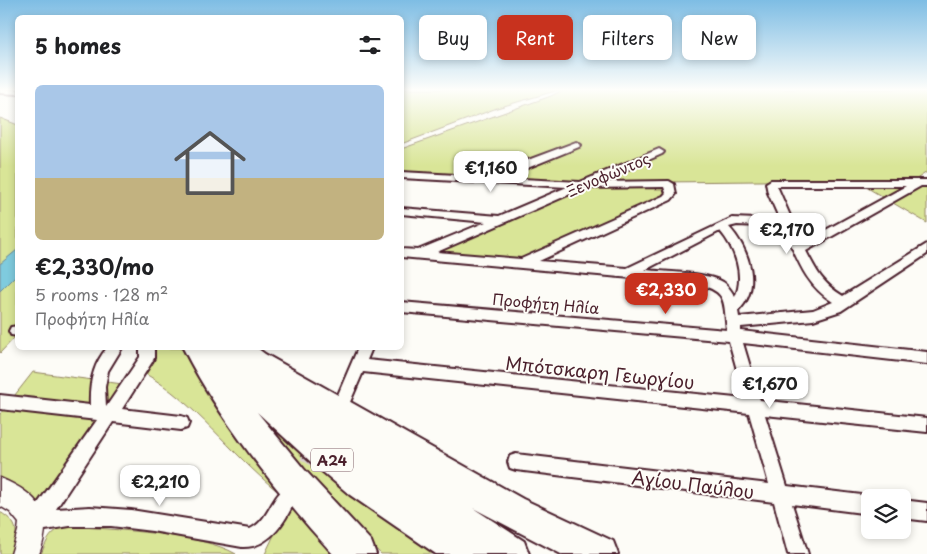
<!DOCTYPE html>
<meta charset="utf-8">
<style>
body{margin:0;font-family:"Playpen Sans",sans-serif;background:#f2f2f2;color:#202124;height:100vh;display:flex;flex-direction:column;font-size:19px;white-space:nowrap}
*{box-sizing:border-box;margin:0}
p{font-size:16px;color:#757577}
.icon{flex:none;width:28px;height:28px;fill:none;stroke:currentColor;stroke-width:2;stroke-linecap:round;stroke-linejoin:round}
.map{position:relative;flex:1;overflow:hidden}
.drawer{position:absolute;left:15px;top:15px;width:389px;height:335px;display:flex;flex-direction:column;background:#fff;border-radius:8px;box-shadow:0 2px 8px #0003}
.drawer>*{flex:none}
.top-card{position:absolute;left:419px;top:15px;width:432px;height:45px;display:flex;gap:10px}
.tools{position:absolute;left:861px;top:489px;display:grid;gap:10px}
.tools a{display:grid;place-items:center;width:50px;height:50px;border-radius:8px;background:#fff;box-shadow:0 2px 8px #0003;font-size:25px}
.price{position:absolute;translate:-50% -42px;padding:0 11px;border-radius:10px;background:#fff;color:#222;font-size:16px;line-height:32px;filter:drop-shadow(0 1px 2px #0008)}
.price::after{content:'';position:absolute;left:50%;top:30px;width:15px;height:11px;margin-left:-8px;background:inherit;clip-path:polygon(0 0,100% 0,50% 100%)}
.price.current{background:#c8321e;color:#fff}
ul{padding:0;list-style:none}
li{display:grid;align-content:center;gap:10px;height:265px;padding:0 20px}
li span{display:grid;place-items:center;height:155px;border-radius:8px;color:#555}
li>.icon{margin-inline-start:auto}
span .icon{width:90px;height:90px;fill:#fffc;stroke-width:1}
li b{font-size:21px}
h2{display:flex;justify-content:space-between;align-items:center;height:60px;padding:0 20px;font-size:21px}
.chip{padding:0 18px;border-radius:8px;background:#fff;box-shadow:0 2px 8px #0003;font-size:18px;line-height:45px}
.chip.current{background:#c8321e;color:#fff}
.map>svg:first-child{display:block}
.green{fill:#d9e597;stroke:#928261}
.water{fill:#7fcbde;stroke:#6a8696}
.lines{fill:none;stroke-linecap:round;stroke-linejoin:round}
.street-tunnel{stroke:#d9d0ce;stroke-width:16;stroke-dasharray:16 8;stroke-linecap:butt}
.street-casing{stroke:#4a1f2b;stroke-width:4}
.secondary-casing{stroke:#4a1f2b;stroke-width:3}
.highway-casing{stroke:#4a1f2b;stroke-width:4}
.street{fill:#fdfcf7;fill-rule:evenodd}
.secondary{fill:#fdfcf7;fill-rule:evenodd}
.highway{fill:#fdfcf7;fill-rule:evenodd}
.labels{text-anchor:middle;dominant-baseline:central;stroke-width:4;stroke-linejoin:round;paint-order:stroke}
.shield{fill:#fdfcf7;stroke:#806168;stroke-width:1}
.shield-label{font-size:14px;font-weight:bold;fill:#4a1f2b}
.street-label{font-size:15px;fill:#4a1f2b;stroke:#fdfcf7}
.near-street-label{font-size:18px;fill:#4a1f2b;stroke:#fdfcf7}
</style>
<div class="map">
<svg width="927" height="554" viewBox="0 0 927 554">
<rect width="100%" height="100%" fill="#fdfcf7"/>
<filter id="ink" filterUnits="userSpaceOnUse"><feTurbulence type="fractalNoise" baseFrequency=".02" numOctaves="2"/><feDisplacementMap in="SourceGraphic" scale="10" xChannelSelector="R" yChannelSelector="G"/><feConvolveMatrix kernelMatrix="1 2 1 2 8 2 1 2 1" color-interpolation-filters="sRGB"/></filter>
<g filter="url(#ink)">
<!-- green -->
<path class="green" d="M401 89H562L497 108 401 144Z
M565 89H927V172L909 184 927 185V223L854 180 662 182 669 195 522 260 433 253 591 184 401 173V149L551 96Z
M0 118 18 125 17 335 0 353Z
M135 348H186L276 490C230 453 195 402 144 373L149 356Z
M33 372 130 385 38 512 0 496V414Z
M241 391 442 554H381L340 516Z
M291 499 335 554H265Z
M0 512C20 524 18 533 12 554H0Z
M71 526C114 530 201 533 236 554H41C48 538 52 528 71 526Z"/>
<!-- water -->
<path class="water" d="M17 250V274L0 291V264Z"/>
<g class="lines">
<!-- street-tunnel -->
<path class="street-tunnel" d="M295 484 318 445"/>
<!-- street casing -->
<g class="street-casing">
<path id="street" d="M0 89 18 90V94L0 93Z
M576 142 581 145 579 147 503 178 580 182 659 149 664 152 662 154 599 182 669 181 674 184 676 194 671 200 539 261 627 268 732 218 780 220 768 193 766 183 771 180H927V186H921L806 251C817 272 822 283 843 296L927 244V254L841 311 813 320 741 327V331L927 352V364L743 343 760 400 927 418V432L765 415 787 486 870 496 873 498H870V514L792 504 808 554H788L774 502 516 470 510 468 508 462 510 456 516 454 769 484 749 413 363 372 347 409 342 411 337 409 334 404 358 348H372L367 360 745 399 729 341 401 312V302L727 330C723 302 729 292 697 284L401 257V249L418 250 486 222 401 214V208L499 216 567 187 401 178V172L494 177 501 170ZM777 186H906L802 243ZM664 187 666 193 663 196 521 259 437 252 584 188ZM737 225 783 227C797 257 804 284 833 302L813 310 739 317 738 311C762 288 750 250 729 227ZM720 231C735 248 745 276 735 297 732 292 727 284 723 282 707 272 664 272 645 270Z
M18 326V336L11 335 9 331 11 327Z
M107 348H122L108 371 105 387 106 407 140 357V348H154V358L152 362 122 409 181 416 187 418 189 423 187 428 181 430 113 422 56 509 90 507 131 510 250 529C270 520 271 494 288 487L294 490 297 496C287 519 271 548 242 547L152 531 111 526H70L33 532 27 529 24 523 97 420 0 409V395L90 405C89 384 93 364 107 348Z
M902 500 927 503V521L902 518Z"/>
</g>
<!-- secondary casing -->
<g class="secondary-casing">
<path id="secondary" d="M0 478C38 494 55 513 39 554H11L18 531 19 523 10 512 0 506Z"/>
</g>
<!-- highway casing -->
<g class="highway-casing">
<path id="highway" d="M183 348H257L265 354 523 499 613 541 618 554H561L473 508 524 541 529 554H436L350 495 311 462 257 412 304 469 371 541 376 554H333C280 496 218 418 183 348Z"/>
</g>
<!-- street -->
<use href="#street" class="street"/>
<!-- secondary -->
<use href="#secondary" class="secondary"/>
<!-- highway -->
<use href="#highway" class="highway"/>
</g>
</g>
<!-- sky -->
<linearGradient id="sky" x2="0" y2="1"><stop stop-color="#7ebde4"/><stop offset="0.54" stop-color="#fefefb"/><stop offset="1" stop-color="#fefefb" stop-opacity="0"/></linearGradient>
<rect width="927" height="166" fill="url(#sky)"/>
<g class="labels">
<!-- shield labels -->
<rect class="shield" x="311" y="448.5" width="42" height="23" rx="4"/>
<g class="shield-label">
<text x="332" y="460">Α24</text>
</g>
<!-- street labels -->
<g class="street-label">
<text transform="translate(608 174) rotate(-23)">Ξενοφώντος</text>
<text transform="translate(546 303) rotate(5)">Προφήτη Ηλία</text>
</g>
<!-- near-street labels -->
<g class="near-street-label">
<text transform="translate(600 372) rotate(6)">Μπότσκαρη Γεωργίου</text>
<text transform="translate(693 484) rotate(7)">Αγίου Παύλου</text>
</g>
</g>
</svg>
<div class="tools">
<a><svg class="icon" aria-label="layers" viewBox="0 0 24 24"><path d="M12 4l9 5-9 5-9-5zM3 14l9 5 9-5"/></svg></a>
</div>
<b class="price" style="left:491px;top:193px">€1,160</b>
<b class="price" style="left:787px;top:255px">€2,170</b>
<b class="price current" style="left:666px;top:315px">€2,330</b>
<b class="price" style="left:770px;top:409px">€1,670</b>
<b class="price" style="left:160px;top:507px">€2,210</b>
<div class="top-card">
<a class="chip">Buy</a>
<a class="chip current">Rent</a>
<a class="chip">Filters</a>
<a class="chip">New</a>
</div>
<section class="drawer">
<h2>5 homes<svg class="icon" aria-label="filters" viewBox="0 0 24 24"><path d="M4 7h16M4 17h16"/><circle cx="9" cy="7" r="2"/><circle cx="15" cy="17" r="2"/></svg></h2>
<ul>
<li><span style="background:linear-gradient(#a9c7e8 60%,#c2b280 0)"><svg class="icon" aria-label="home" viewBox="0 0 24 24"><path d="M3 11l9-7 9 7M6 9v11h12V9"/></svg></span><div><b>€2,330/mo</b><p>5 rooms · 128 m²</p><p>Προφήτη Ηλία</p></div></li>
</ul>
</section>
</div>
